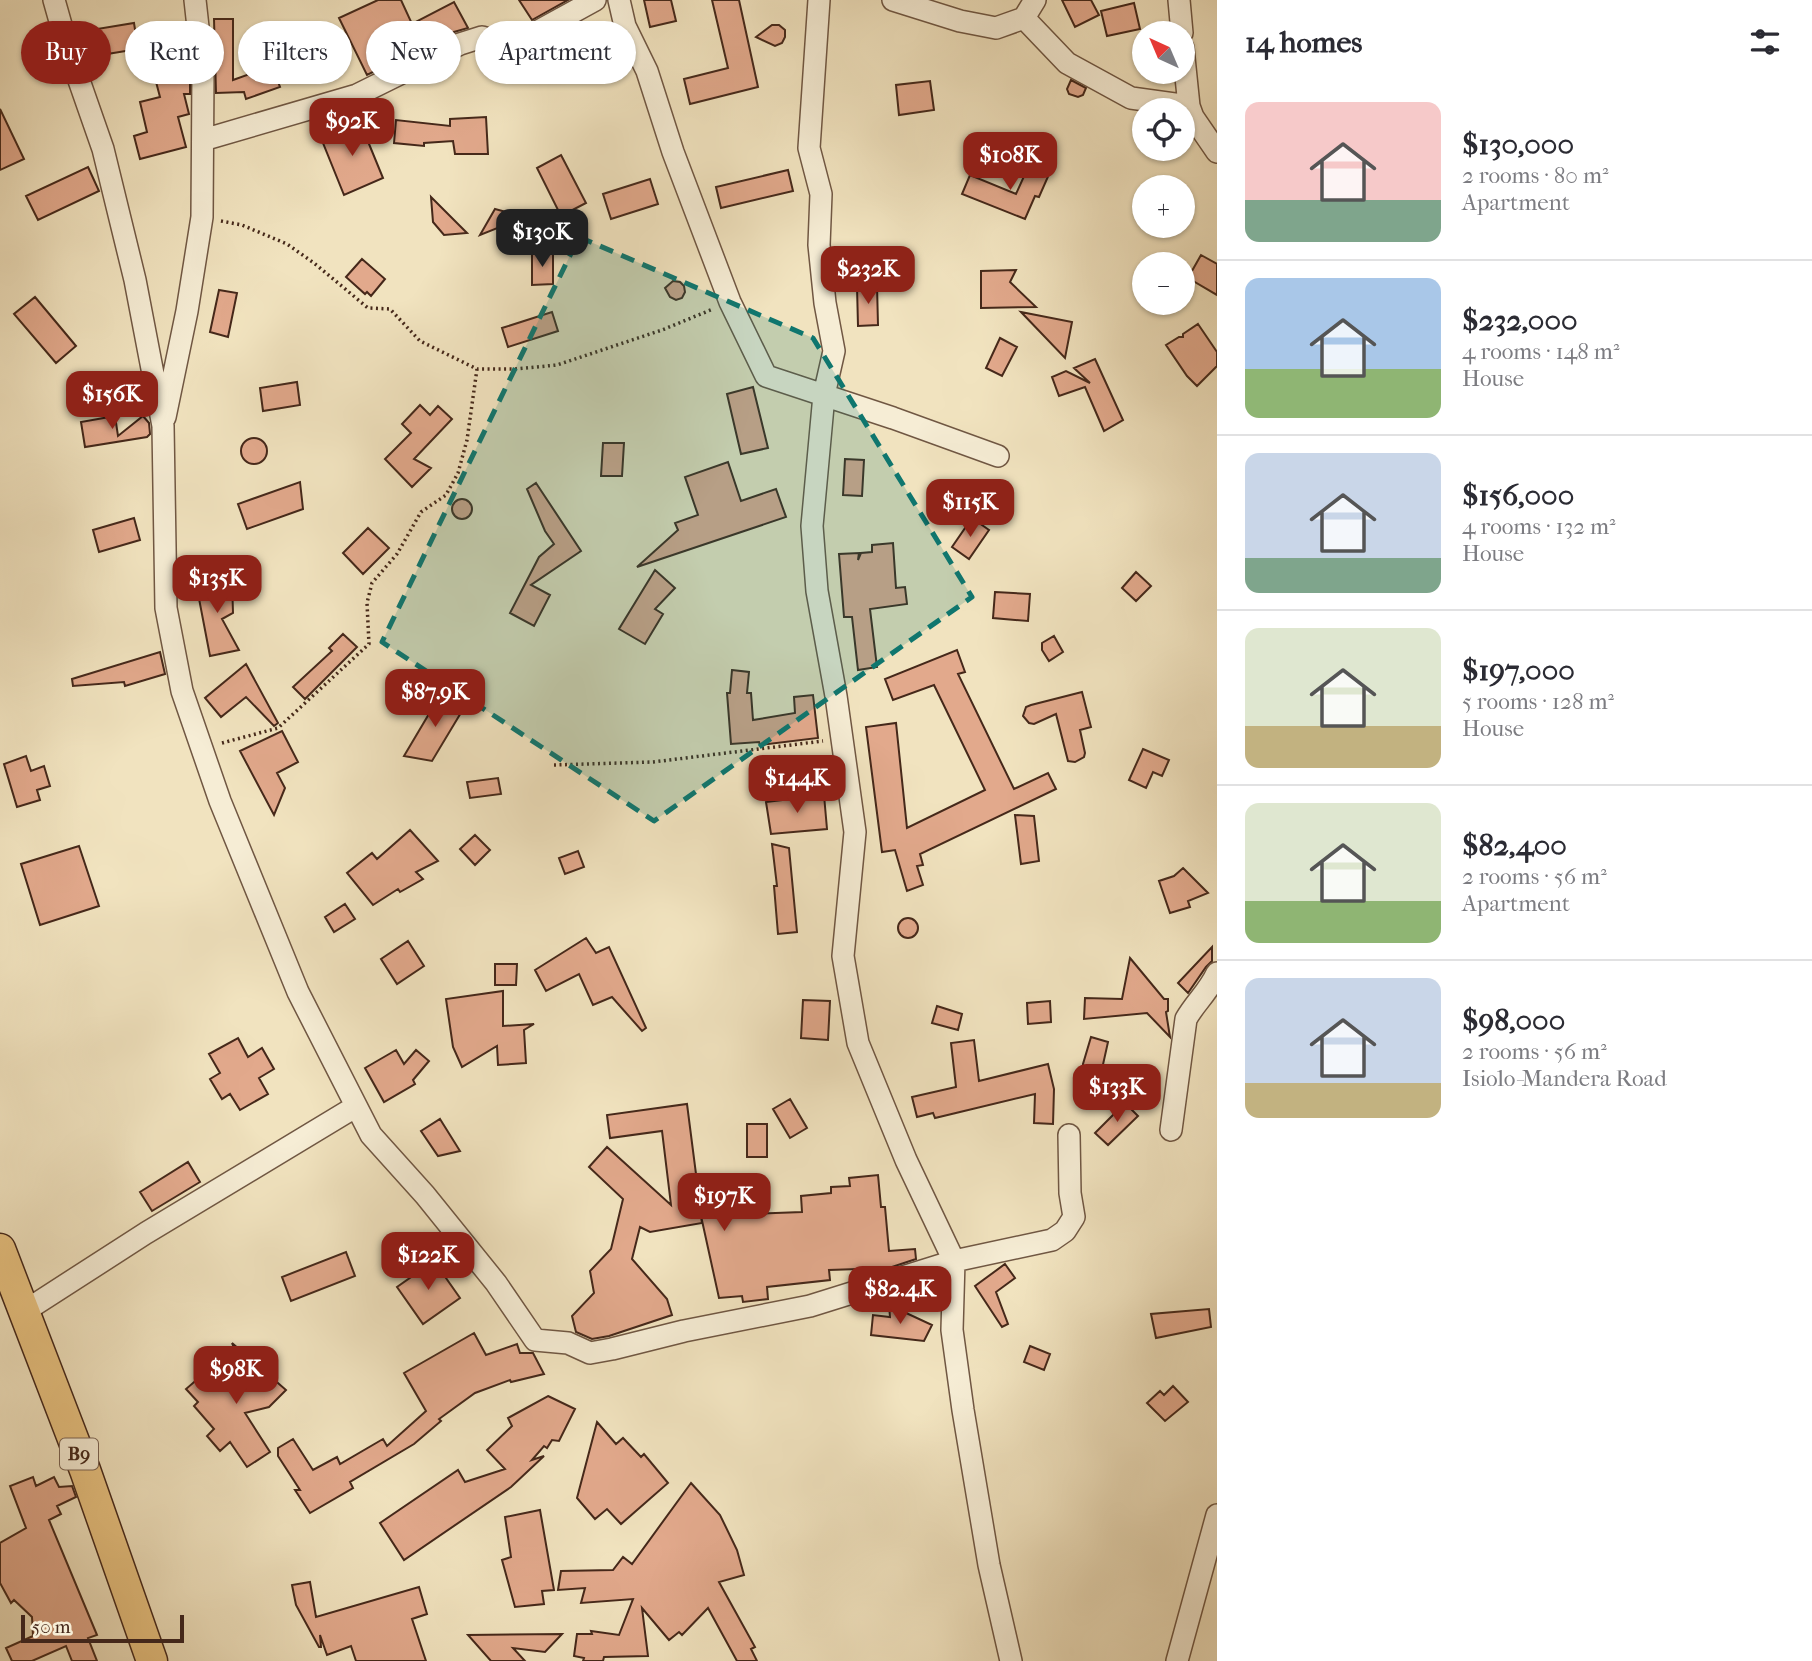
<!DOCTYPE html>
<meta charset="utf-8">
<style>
body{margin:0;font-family:"IM FELL French Canon",serif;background:#f2f2f3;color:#2b2b33;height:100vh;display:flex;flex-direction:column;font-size:26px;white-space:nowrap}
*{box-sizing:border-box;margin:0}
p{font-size:23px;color:#7c7c81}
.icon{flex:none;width:38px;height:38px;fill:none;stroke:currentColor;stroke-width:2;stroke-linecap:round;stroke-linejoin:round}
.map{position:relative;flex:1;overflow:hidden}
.side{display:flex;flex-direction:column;background:#fff;width:595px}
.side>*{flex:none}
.hud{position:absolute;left:21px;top:21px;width:665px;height:63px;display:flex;gap:14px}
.needle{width:46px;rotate:316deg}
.fabs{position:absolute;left:1132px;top:21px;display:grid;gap:14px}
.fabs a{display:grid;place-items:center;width:63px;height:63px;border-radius:50%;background:#fff;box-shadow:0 2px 5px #0004;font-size:35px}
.scale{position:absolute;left:21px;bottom:18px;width:163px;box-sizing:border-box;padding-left:7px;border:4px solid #45281a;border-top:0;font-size:19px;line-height:24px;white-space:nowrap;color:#45281a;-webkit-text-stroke:5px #f6edd5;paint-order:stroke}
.price{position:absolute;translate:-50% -60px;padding:0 16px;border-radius:14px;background:#8f2418;color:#fff;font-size:23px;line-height:46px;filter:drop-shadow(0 2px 4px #0008)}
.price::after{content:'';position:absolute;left:50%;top:42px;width:21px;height:16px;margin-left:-10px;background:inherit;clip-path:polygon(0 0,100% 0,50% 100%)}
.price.active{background:#222;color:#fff}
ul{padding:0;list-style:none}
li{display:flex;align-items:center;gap:21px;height:175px;padding:0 28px}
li+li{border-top:2px solid #e1e1e2}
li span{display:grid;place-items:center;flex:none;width:196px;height:140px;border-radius:14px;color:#555}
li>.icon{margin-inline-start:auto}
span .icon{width:84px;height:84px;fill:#fffc;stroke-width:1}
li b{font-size:30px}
h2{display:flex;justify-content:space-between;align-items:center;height:84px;padding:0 28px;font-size:30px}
.pill{padding:0 24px;border-radius:32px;background:#fff;box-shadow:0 2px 5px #0004;font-size:24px;line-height:63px}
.pill.active{background:#8f2418;color:#fff}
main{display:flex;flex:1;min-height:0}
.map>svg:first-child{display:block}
.building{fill:#e2a98c;stroke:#45281a;stroke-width:2}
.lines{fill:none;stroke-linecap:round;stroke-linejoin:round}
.minor-casing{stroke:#705743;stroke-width:24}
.highway-casing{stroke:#45281a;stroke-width:33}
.path{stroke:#45281a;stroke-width:3.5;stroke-dasharray:2 3.5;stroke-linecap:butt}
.minor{stroke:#f6edd5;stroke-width:21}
.highway{stroke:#e8c280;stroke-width:30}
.marked{fill:#0f766e;fill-opacity:0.2;stroke:#0f766e;stroke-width:5;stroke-dasharray:14 9;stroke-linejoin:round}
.labels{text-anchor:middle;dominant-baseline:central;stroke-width:5;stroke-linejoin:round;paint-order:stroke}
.shield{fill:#f6edd5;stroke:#7a6352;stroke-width:2}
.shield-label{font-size:19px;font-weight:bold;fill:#45281a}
</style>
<main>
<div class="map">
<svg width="1217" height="1661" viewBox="0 0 1217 1661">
<rect width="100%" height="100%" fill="#f1e3bf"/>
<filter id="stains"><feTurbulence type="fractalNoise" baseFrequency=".00286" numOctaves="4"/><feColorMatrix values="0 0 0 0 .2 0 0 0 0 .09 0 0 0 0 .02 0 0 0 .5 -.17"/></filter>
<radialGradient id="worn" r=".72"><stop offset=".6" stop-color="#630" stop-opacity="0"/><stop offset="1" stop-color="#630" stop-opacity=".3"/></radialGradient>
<!-- building -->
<path class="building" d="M378 0H401L412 24 454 2 468 28 454 32 367 75 339 18Z
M519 0H568L532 20Z
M644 0H671L676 21 650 27Z
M712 0H739L758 87 690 104 684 79 728 68Z
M1062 0H1091L1099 15 1075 27Z
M1134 3 1140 29 1107 36 1101 11Z
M214 19H233V80L272 66 280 87 246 99 244 92 216 93Z
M134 23 138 49 101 55 97 29Z
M772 25H779L785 30V37L782 43 775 46 756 37Z
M184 51 190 77V94H184L189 114 178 117 186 147 140 159 134 136 147 132 140 102 160 97 150 59Z
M1071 80 1086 88 1083 95 1078 97 1069 94 1067 89Z
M930 81 934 110 899 115 896 85Z
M0 109 24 159 0 170Z
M486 117 488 154H455L453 141 424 143V146L394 143 396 120 450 126V119Z
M360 122 383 178 344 195 321 138Z
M561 155 586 203 561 216 537 168Z
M1030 163 1050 172 1039 197 1035 196 1025 219 962 194 970 175 1016 194Z
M88 167 99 191 38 220 26 196Z
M788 170 793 191 721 208 716 187Z
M650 179 658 204 611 219 603 194Z
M431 197 467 233 444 235 433 222Z
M495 209 525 217 480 235Z
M532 254H553V284L532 285Z
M1201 255 1217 264V295L1188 278Z
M362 259 385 279 371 296 367 292 365 294 346 277Z
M1016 270 1010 282 1036 307 981 308V271Z
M673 281 680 282 684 286 685 292 682 298 676 300 670 297 665 288Z
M877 285 878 325 858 326 857 286Z
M219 290 237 293 228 337 210 332Z
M35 297 76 346 56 363 14 314Z
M552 312 558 331 508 347 502 328Z
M1021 312 1072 322 1065 358Z
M1198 324 1217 352V366L1197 386 1187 376 1166 345 1179 337H1183V334Z
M1000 338 1017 347 1002 376 986 368Z
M1095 359 1123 420 1104 431 1085 387 1059 396 1052 377 1066 371 1090 383 1074 368Z
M297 382 300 405 263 411 260 388Z
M753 387 768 448 741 454 727 394Z
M420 405 430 415 438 406 452 419 414 459 431 468 412 487 385 459 411 433 402 424Z
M115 416 118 436 143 416 149 423 150 434 147 437 85 447 81 422Z
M241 451a13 13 0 1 1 26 0a13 13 0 1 1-26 0Z
M603 443H624L622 476H601Z
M845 459 864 460 862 496 843 495Z
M728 462 741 501 776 489 786 517 637 567 678 530 675 523 698 515 685 477Z
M300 482 303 509 247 529 238 504Z
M536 483 581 551 531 585 550 595 534 626 510 613 539 557 554 544 545 531 527 489Z
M452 509a10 10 0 1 1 20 0a10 10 0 1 1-20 0Z
M134 518 140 540 99 552 93 530Z
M972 518 989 530 969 559 952 547Z
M368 528 389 548 363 574 343 553Z
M893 543 896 588 905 587 907 604 870 609 877 667 858 670 852 617H844L839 554 859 553 858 560 861 553 872 552V545Z
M655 570 675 588 655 609 663 614 645 644 619 629Z
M1136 572 1151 586 1136 601 1122 588Z
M232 580 233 613 222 619 239 650 210 656 196 583Z
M995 592 1030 594 1028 621 993 618Z
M343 634 357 647 305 699 293 687 332 651 329 648Z
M1054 636 1063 652 1049 661 1042 650V643Z
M957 650 965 672 958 674 1014 789 1048 773 1056 789 920 854 923 865 917 866 923 885 907 891 895 850 882 852 866 727 896 723 907 828 985 790 934 685 893 700 885 679Z
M160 652 165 674 125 686 124 682 73 686 72 679Z
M246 664 278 723 274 726 246 697 221 717 205 698Z
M732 670 749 672 747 693H751L753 720 795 713 794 697 813 695 818 738 760 745 759 742 731 744 727 693H730Z
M442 692 465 706 432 761 404 756Z
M1082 692 1091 727 1080 730 1085 753 1084 757 1075 762 1068 761 1056 714 1034 724 1029 723 1023 716 1026 707 1031 705Z
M282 731 298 762 277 773 285 788 274 815 240 751Z
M1143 749 1169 760 1162 776 1153 772 1146 788 1129 780Z
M26 756 31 771 44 766 50 786 37 790 40 800 17 807 4 764Z
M498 778 501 794 470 798 467 782Z
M824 795 827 829 771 834 766 802Z
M1015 815 1034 816 1039 861 1021 864Z
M410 830 438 861 416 872 423 879 400 892 398 889 373 905 347 873 372 853 377 859Z
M475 835 490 850 475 865 460 849Z
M772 844 789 848 797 932 778 934 774 886H777Z
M79 846 99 906 40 925 21 864Z
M578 851 584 867 565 874 559 858Z
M1183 868 1208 893 1188 901 1190 907 1170 913 1159 881 1174 876Z
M345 904 355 919 334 932 325 917Z
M898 928a10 10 0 1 1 20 0a10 10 0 1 1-20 0Z
M586 938 596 953 609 947 646 1028 642 1031 612 997 593 1005 579 974 546 991 535 970Z
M408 941 424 966 397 984 381 959Z
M1212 947V961L1206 967 1188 993 1178 983Z
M1130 958 1164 999H1168V1011L1166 1012 1170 1037 1147 1013 1084 1019 1085 998 1122 999Z
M495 964H517L516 985H495Z
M503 991V1026L534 1024 524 1030 526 1063 498 1065 497 1046 462 1067 453 1047 446 999Z
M803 1000 830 1001 828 1040 801 1038Z
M1050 1001 1051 1022 1028 1024 1027 1003Z
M937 1006 962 1014 958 1030 932 1023Z
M1091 1037 1108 1042 1100 1078 1083 1074V1064Z
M238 1038 248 1057 262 1048 274 1069 259 1078 268 1094 240 1110 230 1094 222 1099 210 1079 220 1073 209 1054Z
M974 1040 979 1081 1048 1064 1054 1089 1053 1124 1034 1123 1035 1094 935 1118 933 1113 917 1117 912 1097 956 1087 951 1043Z
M396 1050 404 1064 416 1050 429 1061 413 1080 415 1084 384 1102 365 1068Z
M790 1099 807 1128 790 1138 773 1109Z
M1125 1103 1138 1116 1108 1145 1095 1133Z
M687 1104 701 1213 746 1200 748 1214 802 1212 801 1196 831 1193V1187L850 1186 849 1178 878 1175 881 1207H885L889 1251 915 1249 916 1259 889 1268 829 1270 830 1280 767 1287 768 1299 743 1302 742 1296 719 1298 701 1216 702 1223 650 1232 640 1227 632 1259 667 1299 672 1315 609 1336 592 1339 576 1332 572 1316 594 1293 590 1271 611 1249 623 1199 589 1167 607 1147 671 1205 662 1131 610 1138 607 1115Z
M440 1119 460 1151 438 1156 421 1131Z
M747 1124H767V1157H747Z
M188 1162 200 1182 152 1211 140 1192Z
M346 1252 355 1276 291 1301 282 1277Z
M434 1261 460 1298 423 1324 397 1287Z
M1005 1264 1015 1278 996 1292 1008 1324 1002 1327 975 1286Z
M919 1286 920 1296 902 1297 899 1292Z
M889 1305 932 1325 924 1341 871 1335 873 1315 890 1317Z
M1209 1309 1211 1327 1156 1338 1151 1314Z
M474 1333 486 1355 517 1344 520 1353H533L544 1374 511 1382 510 1380 475 1393 439 1419 441 1421 414 1444 350 1482 353 1488 310 1513 295 1490H300L278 1456V1448L293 1439 313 1470 337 1457 340 1464 383 1439 387 1446 426 1411 404 1373Z
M232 1343 286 1390 269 1407 245 1413 270 1452 247 1467 230 1442 220 1451 207 1436 214 1429 194 1406 198 1402 186 1389 201 1376 204 1379 225 1363 252 1389Z
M1030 1346 1050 1354 1044 1370 1024 1362Z
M1173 1386 1188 1402 1165 1421 1147 1403 1160 1391 1164 1395Z
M548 1396 575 1409 559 1441 552 1440 547 1448 544 1446 532 1460 544 1456 511 1487 404 1560 380 1523 458 1470 465 1482 505 1469 487 1450 512 1426 508 1418Z
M597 1422 616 1444 623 1438 641 1457 644 1454 668 1483 621 1524 607 1509 595 1519 577 1498Z
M33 1477 36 1486 54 1477 59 1487 72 1486 76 1497 57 1506 61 1514 49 1520 97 1635 88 1638 97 1661H72L66 1646 32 1661H12L6 1648 33 1636 32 1617 14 1600 11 1603 0 1583V1543L26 1528 10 1486Z
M691 1483 720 1515 737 1550 744 1575 719 1582 755 1647 751 1649 757 1661H737L708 1608 682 1635 679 1632 669 1640 642 1608 648 1656 604 1657 603 1661H583L584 1658 574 1656 577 1634H592L591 1631 619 1635 633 1599 581 1603 585 1588 558 1590 561 1571 613 1570 623 1557 632 1564Z
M540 1510 554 1590 542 1591 544 1604 515 1607 502 1560 511 1557 505 1517Z
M310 1582 316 1617 419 1587 427 1614 412 1619 426 1661H356L351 1646 327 1655 320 1635 321 1647H319L296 1605 292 1585Z
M562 1634 545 1652 513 1648 525 1661H491L468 1635Z"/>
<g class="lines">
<!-- minor casing -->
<g class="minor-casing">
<path id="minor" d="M54 0 67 46 103 149 135 280 163 426 166 608 182 691 220 801 298 992 371 1135 425 1195 496 1283 535 1340 568 1343 590 1353 612 1349 684 1331 810 1306 954 1261 1052 1240 1065 1231 1074 1217 1070 1193 1069 1135
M619 0 625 26 647 71 673 152 730 302 766 376 893 418 998 456
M819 0 809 148 821 194 819 245 825 303 834 351 824 395 812 526 817 591 836 696 855 832 843 956 858 1043 906 1160 954 1261 952 1330 963 1410 989 1565 1011 1661
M893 0 960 21 996 28 1024 18
M1035 0 1024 18 1067 63 1131 98 1189 106 1193 117 1217 152
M1179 0 1182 33
M1183 48 1189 106
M203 140 357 95 460 44 482 37 508 45 524 39 595 0
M165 417 187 311 202 217 203 72 195 0
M1171 1130 1186 1019C1195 1003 1209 991 1217 973
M25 1311 146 1233 355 1107
M1177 1661 1217 1515"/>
</g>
<!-- highway casing -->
<g class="highway-casing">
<path id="highway" d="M0 1249 85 1470 152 1661"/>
</g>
<!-- path -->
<path class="path" d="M221 221 242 225 287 244 314 263 368 308 390 309 420 341 477 369H515L557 365 662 330 713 309
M222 743 278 728 369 644 367 603 372 583 397 554 421 512 446 495 458 473 467 440 477 369
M554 765 653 762 823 741"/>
<!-- minor -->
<use href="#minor" class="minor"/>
<!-- highway -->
<use href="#highway" class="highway"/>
</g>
<!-- marked area -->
<path class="marked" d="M579 237 813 338 972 597 654 821 382 642Z"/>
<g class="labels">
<!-- shield labels -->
<rect class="shield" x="60" y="1438.5" width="38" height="31" rx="5"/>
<g class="shield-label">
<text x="79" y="1454">B9</text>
</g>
</g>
<rect width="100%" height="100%" filter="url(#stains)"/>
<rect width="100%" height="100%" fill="url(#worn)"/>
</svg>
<div class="fabs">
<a><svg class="needle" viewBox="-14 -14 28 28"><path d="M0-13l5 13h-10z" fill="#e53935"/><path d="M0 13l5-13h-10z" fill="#7c7c81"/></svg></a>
<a><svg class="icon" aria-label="locate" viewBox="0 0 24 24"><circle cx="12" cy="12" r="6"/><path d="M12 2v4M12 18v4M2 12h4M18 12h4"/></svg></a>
<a>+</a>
<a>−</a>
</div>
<div class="scale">50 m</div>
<b class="price" style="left:352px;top:158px">$92K</b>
<b class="price" style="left:1010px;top:192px">$108K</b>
<b class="price active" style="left:542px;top:269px">$130K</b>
<b class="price" style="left:868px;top:306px">$232K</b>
<b class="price" style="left:112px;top:431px">$156K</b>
<b class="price" style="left:970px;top:539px">$115K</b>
<b class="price" style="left:217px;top:615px">$135K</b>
<b class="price" style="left:435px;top:729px">$87.9K</b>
<b class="price" style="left:797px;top:815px">$144K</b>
<b class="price" style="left:1117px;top:1124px">$133K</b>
<b class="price" style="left:724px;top:1233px">$197K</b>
<b class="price" style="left:428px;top:1292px">$122K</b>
<b class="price" style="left:900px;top:1326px">$82.4K</b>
<b class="price" style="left:236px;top:1406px">$98K</b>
<div class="hud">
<a class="pill active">Buy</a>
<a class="pill">Rent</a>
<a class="pill">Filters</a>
<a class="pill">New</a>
<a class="pill">Apartment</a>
</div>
</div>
<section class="side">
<h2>14 homes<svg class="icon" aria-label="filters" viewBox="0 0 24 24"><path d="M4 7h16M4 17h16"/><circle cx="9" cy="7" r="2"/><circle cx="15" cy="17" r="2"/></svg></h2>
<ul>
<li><span style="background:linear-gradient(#f6c9c9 70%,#7fa58c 0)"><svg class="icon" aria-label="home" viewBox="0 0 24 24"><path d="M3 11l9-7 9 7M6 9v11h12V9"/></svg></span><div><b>$130,000</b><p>2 rooms · 80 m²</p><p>Apartment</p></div></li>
<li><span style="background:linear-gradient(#a9c7e8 65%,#8fb573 0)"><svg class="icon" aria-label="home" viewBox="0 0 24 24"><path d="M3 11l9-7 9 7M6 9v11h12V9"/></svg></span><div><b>$232,000</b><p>4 rooms · 148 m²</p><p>House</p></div></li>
<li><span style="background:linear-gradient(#c9d6e8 75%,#7fa58c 0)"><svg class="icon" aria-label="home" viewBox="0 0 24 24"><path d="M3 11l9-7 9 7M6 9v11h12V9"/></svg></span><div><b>$156,000</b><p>4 rooms · 132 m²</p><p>House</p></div></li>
<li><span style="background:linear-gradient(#dfe7d0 70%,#c2b280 0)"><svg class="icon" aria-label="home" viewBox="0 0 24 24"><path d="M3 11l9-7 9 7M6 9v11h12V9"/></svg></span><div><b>$197,000</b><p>5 rooms · 128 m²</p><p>House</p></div></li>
<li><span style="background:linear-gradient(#dfe7d0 70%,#8fb573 0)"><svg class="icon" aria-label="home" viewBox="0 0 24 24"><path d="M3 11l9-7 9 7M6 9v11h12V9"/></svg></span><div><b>$82,400</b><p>2 rooms · 56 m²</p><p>Apartment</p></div></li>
<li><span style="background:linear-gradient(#c9d6e8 75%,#c2b280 0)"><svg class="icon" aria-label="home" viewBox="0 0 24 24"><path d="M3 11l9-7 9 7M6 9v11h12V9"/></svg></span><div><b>$98,000</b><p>2 rooms · 56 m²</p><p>Isiolo-Mandera Road</p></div></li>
</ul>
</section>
</main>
